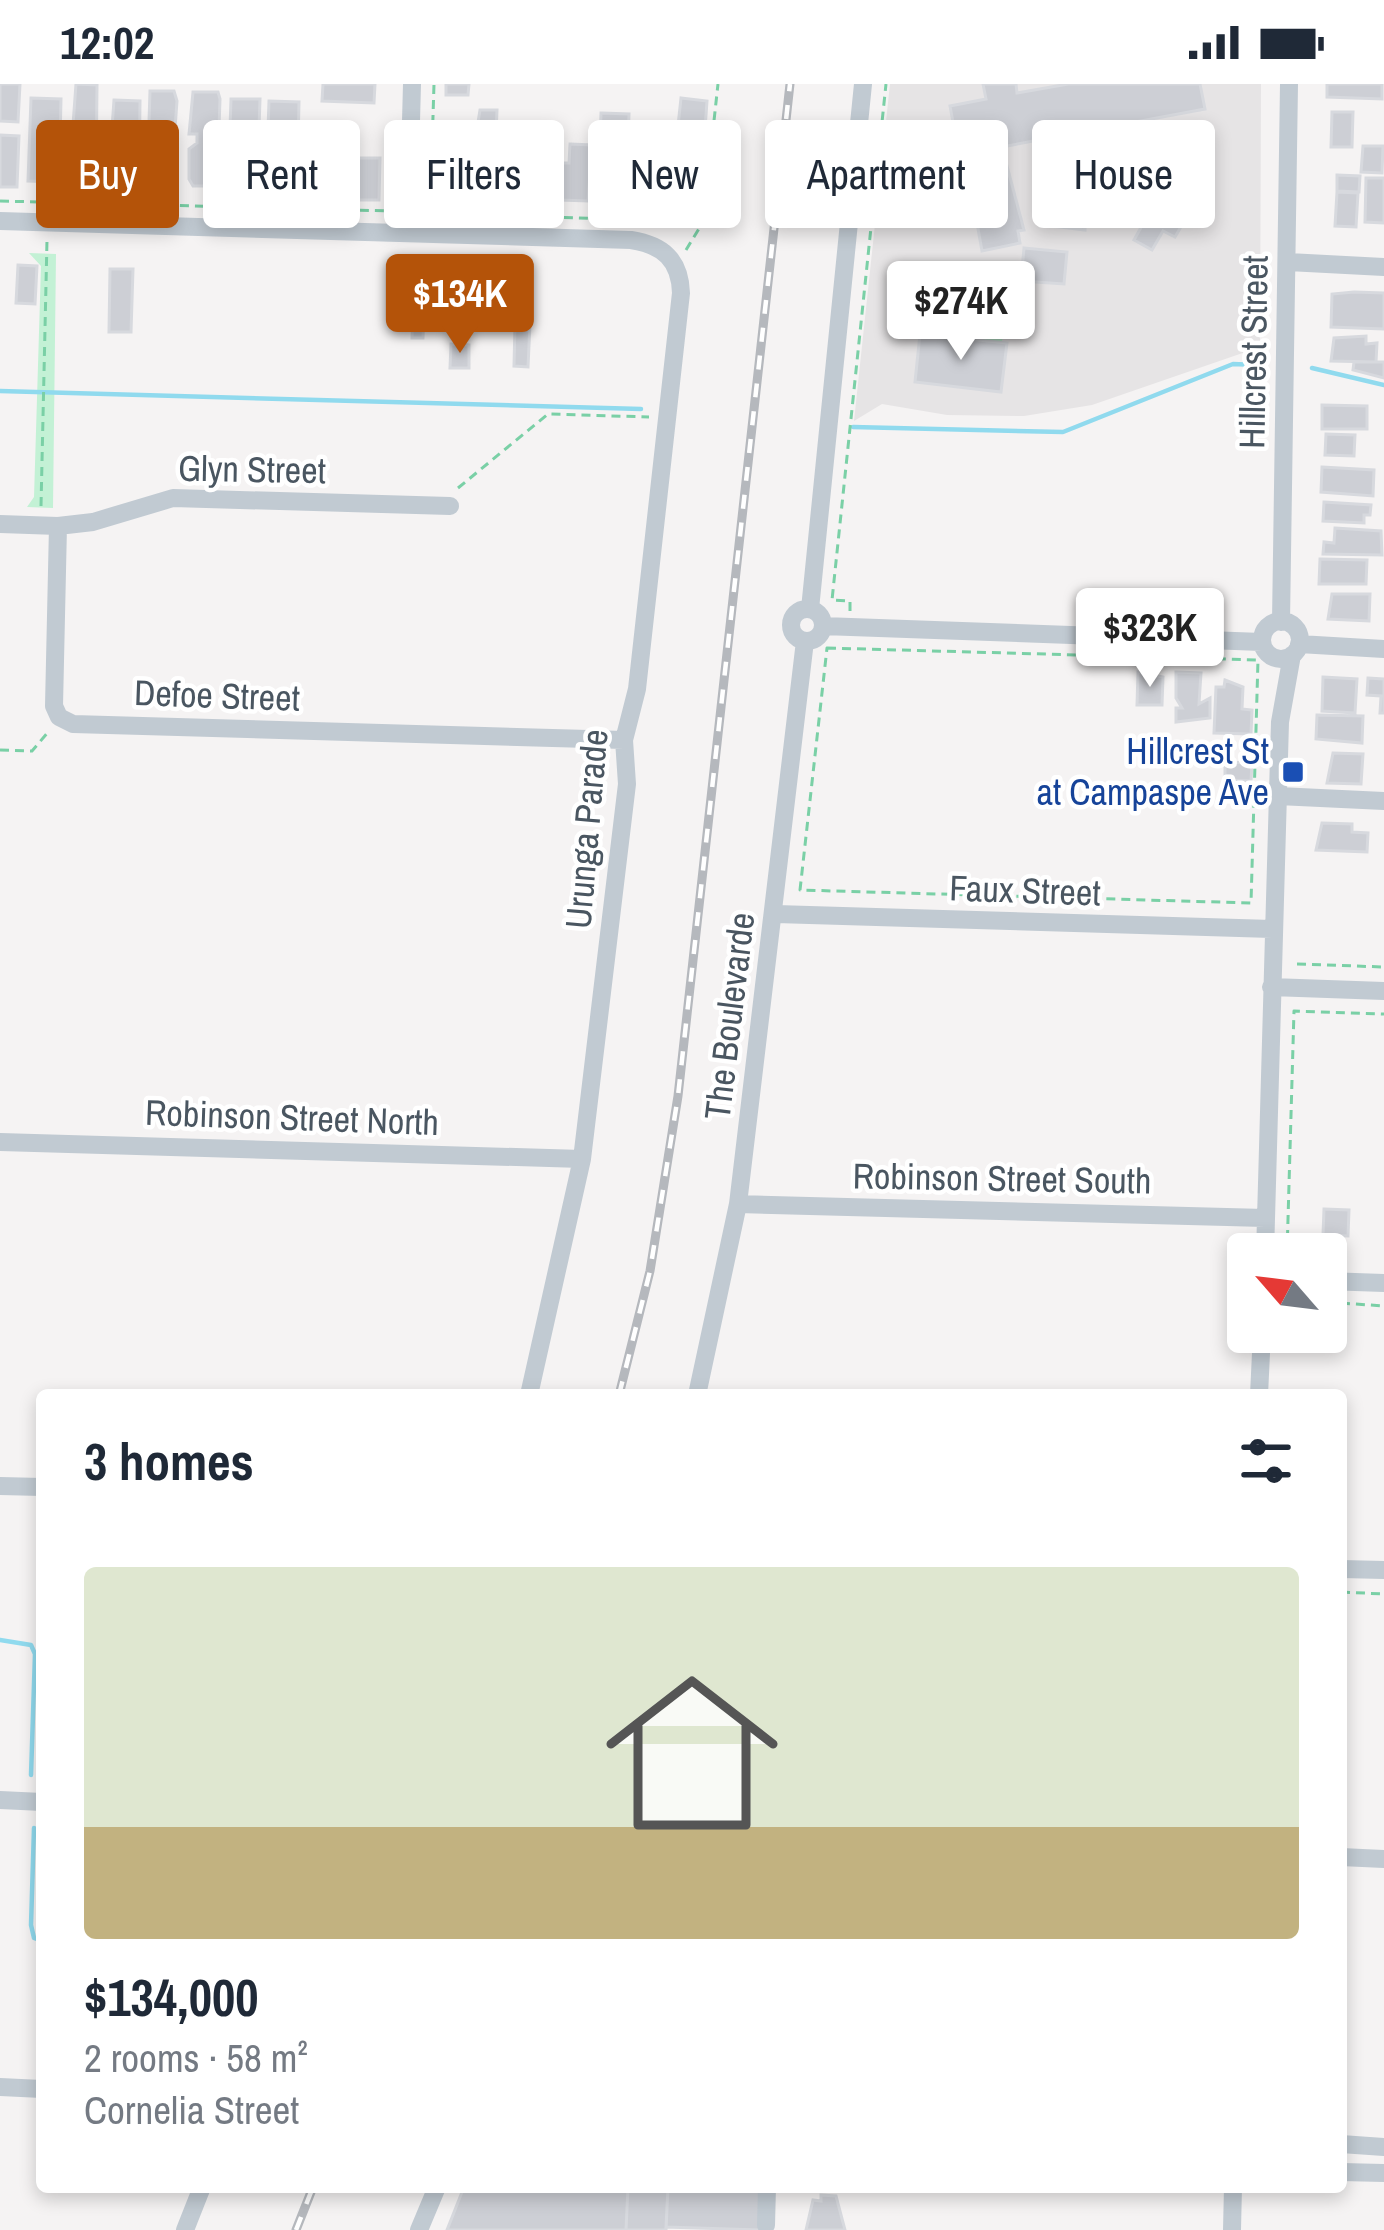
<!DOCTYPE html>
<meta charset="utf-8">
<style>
body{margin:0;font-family:"Archivo Narrow",sans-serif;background:#f6f6f7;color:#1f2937;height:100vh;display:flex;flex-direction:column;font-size:45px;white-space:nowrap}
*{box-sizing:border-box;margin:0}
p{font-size:39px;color:#747a83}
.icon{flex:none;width:66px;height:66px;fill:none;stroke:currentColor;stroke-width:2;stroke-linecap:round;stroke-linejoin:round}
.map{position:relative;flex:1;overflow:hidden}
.sheet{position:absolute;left:36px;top:1305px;width:1311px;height:804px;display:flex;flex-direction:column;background:#fff;border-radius:12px;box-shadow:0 6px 18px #0003}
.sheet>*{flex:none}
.hud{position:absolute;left:36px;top:36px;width:1314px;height:108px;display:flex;gap:24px}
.needle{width:78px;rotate:298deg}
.tools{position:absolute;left:1227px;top:1149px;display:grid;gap:24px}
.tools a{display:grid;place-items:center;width:120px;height:120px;border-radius:12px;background:#fff;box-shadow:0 6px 18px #0003;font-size:60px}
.price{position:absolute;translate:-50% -102px;padding:0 27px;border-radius:12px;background:#fff;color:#222;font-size:39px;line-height:78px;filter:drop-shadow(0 3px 6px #0008)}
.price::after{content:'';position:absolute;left:50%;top:72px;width:36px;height:27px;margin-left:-18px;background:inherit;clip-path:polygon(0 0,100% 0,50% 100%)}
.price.current{background:#b45309;color:#fff}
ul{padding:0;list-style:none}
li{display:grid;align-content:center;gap:24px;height:636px;padding:0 48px}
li+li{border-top:3px solid #e0e1e3}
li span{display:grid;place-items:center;height:372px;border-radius:12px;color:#555}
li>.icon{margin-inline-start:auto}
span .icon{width:216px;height:216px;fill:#fffc;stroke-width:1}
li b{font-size:51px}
h2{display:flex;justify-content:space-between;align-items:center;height:144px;padding:0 48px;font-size:51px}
.chip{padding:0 42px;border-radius:12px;background:#fff;box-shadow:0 6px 18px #0003;font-size:42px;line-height:108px}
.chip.current{background:#b45309;color:#fff}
.status{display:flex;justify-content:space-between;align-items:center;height:84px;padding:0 60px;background:#fff;direction:ltr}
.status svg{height:33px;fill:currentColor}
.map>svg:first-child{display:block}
.education{fill:#e6e4e5}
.green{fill:#c3f1d5}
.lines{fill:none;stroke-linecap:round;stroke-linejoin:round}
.stream{stroke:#90daee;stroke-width:4.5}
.building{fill:#cdcfd5;stroke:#d7d9de;stroke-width:3}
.path{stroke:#7ad0a6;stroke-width:3;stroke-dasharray:9 6;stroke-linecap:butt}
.minor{stroke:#c1cad2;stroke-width:18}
.rail-casing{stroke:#b5b8bd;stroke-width:9}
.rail{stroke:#fff;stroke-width:4.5;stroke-dasharray:14;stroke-linecap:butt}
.transit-dot{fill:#1a4fb4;stroke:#fff;stroke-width:4.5}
.labels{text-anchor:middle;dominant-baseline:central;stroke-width:9;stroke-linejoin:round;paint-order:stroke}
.street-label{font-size:36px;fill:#4a5661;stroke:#fff}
.transit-label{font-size:36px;fill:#164399;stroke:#fff;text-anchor:end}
</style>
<div class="status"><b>12:02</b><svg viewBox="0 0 49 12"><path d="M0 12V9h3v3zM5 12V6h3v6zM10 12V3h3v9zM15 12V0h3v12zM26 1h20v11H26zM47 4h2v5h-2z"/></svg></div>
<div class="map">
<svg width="1384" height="2146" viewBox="0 0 1384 2146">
<rect width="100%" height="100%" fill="#f5f3f3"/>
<!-- education -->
<path class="education" d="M890 0H1261L1260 263 1092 321 1024 332 947 331 882 320 854 337Z"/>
<!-- green -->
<path class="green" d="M29 169 56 170 53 424 27 423 34 413 41 182Z
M927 211 1006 220 1002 258 922 249Z"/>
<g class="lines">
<!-- stream -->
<path class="stream" d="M1312 284 1384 301
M0 307 641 325
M853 343 1063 348 1233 280 1257 281
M0 1556 31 1561 35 1570 31 1691
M34 1744 31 1841 34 1854 42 1857"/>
</g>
<!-- building -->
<path class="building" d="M0 0H20L18 38 0 37Z
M76 0 97 1 96 98 73 97 70 82Z
M323 0H375L374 19 322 17Z
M446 0H469L468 11H446Z
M983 0H1016L1017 9 1068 0H1200L1205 25 959 71 950 22 986 15Z
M1327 0H1382V15L1327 13Z
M150 7H174L177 17 171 100 147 99Z
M193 8H218L220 15 217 102H193L189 95V65L197 59V50H189Z
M31 14 61 15 59 98 28 97Z
M681 14 707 17 705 45 678 42Z
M231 15H260L257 103H228Z
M114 16 140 17 139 100 108 99Z
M269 17 299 18 297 104 266 103Z
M480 26H497L495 75 486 79 485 87 495 91 494 106 438 105 439 89 449 86V77L439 73 440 43 463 41 462 62 474 63Z
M1332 28H1353L1352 63H1331Z
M601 29 629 30 626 117 598 116Z
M641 39 664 44 660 118 637 117Z
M0 51 19 52 17 103H0Z
M570 60 592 61 588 117 560 116 562 79H569Z
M1363 62H1383L1382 89 1361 88Z
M982 66 983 72 1000 69 1002 83 968 89 964 70Z
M525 68 521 114 508 113 510 71Z
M536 69 551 70 548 116 534 111Z
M357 74H380L379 116H356Z
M304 79 328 80 327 115 303 114Z
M331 80 354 81 353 116 329 115Z
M1007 82 1024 146 1018 147 1020 159 982 167 968 89Z
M679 84 700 86 697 123 680 121Z
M1337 91 1360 92 1359 108 1337 107Z
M1169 93 1188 103 1177 122 1189 129 1175 153 1163 147 1152 166 1134 156Z
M1366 94H1384V139L1365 138Z
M1337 108 1358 109 1356 143 1335 142Z
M1045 124 1086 128 1085 146 1043 141Z
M1024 164 1067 168 1064 200 1021 197Z
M18 181 37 182 35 220 16 219Z
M110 185H133L131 248H109Z
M426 193 451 194 449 224 425 223Z
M1354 208 1384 209V245L1331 243 1332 210Z
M413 225H424L423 254H412Z
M515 240H530L528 283 514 282Z
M920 250 1007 259 1001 308 915 298Z
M1366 252V260L1377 259 1376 278 1331 277 1334 254Z
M451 260 469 261V284H450Z
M1354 278H1384V294L1353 286Z
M1322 321 1367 322V345H1322Z
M1326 350 1355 351 1354 372 1325 371Z
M1322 383 1374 386 1373 412 1321 408Z
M1324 418 1371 421 1370 431H1364V439L1323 437Z
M1335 444 1381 447 1382 471 1323 470 1324 458 1334 459Z
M1320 475 1367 476 1366 500H1319Z
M1332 510H1370L1369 537 1328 535Z
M1138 588 1163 593 1162 621H1137Z
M1176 588 1201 589 1199 620 1210 614V634L1176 638V624H1182L1176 614Z
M1323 593 1357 595 1355 629 1322 627Z
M1368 594 1384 595V629H1380L1381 612 1367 611Z
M1225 596 1243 603 1242 625 1252 626 1251 650 1214 649 1216 603H1224Z
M1317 631 1363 632 1362 659 1316 655Z
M1333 669 1363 670 1361 700 1327 699Z
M1225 678 1252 679 1251 697 1225 696Z
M1322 739 1352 740V748L1368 749 1367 768 1316 766Z
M1324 1125 1349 1126 1348 1152 1323 1151Z
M464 2103H628L626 2146H447Z
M628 2103H668L666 2146H626Z
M668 2103H762L760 2146 666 2143Z
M821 2111 836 2112 845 2146H806L813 2116 821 2117Z"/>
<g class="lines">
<!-- path -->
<path class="path" d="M0 117 390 127
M429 129 703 138
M430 130 434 0
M686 166 703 138 718 0
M458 404 548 330 649 333
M41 422 47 156
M850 527V517L832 516 886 0
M827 564 1258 576 1251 819 800 806Z
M0 666 32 667 49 647
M1297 880 1384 883
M1287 1170 1294 927 1384 930
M1326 1218 1384 1222
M1341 1508 1384 1510"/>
<!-- minor -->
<path class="minor" d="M0 137 631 156C663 161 680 176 681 209L637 605 624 656 627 700 582 1075 529 1311
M408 149 412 0
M1288 178 1384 183
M0 440 58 442 54 622 59 633 73 640 624 656
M58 442 93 438 173 414 450 422
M791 541a16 16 0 1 1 32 0a16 16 0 1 1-32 0Z
M810 525 863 0
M1262 556a19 19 0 1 1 38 0a19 19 0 1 1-38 0Z
M1281 538 1289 0
M823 542 1262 558
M1299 560 1384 565
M1278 712 1384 717
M776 830 1272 845
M1271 903 1384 907
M0 1058 582 1075
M738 1120 1265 1134
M1265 1170 1280 638 1292 571
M1326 1197 1384 1199
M697 1311 738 1120 805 557
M1259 1311 1262 1248
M0 1402 42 1403
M1341 1485 1384 1486
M0 1716 42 1718
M1341 1773 1384 1775
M0 2003 42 2005
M1341 2060 1384 2063
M1341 2088 1384 2089
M766 2141 767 2103
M185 2146 202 2103
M419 2146 437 2103
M1232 2146 1233 2103"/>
<!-- rail casing -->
<g class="rail-casing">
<path id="rail" d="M619 1311 650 1187 678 1012 790 0
M296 2146 313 2103"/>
</g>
<!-- rail -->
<use href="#rail" class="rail"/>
</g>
<!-- markers -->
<rect class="transit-dot" x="1281" y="676" width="24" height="24" rx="6"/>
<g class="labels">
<!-- street labels -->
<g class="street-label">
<text transform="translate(1253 268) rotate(-89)">Hillcrest Street</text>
<text transform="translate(252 385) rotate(1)">Glyn Street</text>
<text transform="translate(217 611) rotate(2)">Defoe Street</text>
<text transform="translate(586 745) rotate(-85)">Urunga Parade</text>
<text transform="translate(1025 806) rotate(2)">Faux Street</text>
<text transform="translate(729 932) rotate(-83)">The Boulevarde</text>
<text transform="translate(292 1033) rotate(2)">Robinson Street North</text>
<text transform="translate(1002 1094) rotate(1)">Robinson Street South</text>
</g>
<!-- transit labels -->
<g class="transit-label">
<text x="1269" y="667">Hillcrest St<tspan x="1269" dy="41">at Campaspe Ave</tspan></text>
</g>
</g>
</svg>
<div class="tools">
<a><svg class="needle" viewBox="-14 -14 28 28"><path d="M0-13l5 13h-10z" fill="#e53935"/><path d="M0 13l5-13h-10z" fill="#747a83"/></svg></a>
</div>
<b class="price current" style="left:460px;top:272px">$134K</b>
<b class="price" style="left:961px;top:279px">$274K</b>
<b class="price" style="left:1150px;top:606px">$323K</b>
<div class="hud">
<a class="chip current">Buy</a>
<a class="chip">Rent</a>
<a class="chip">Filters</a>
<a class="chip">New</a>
<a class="chip">Apartment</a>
<a class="chip">House</a>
</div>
<section class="sheet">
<h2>3 homes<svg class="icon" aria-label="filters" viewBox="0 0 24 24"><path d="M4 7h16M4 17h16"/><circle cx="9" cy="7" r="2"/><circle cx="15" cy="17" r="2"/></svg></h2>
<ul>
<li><span style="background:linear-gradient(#dfe7d0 70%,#c2b280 0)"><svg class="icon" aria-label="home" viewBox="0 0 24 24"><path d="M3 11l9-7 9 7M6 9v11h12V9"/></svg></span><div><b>$134,000</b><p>2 rooms · 58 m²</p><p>Cornelia Street</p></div></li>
</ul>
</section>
</div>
